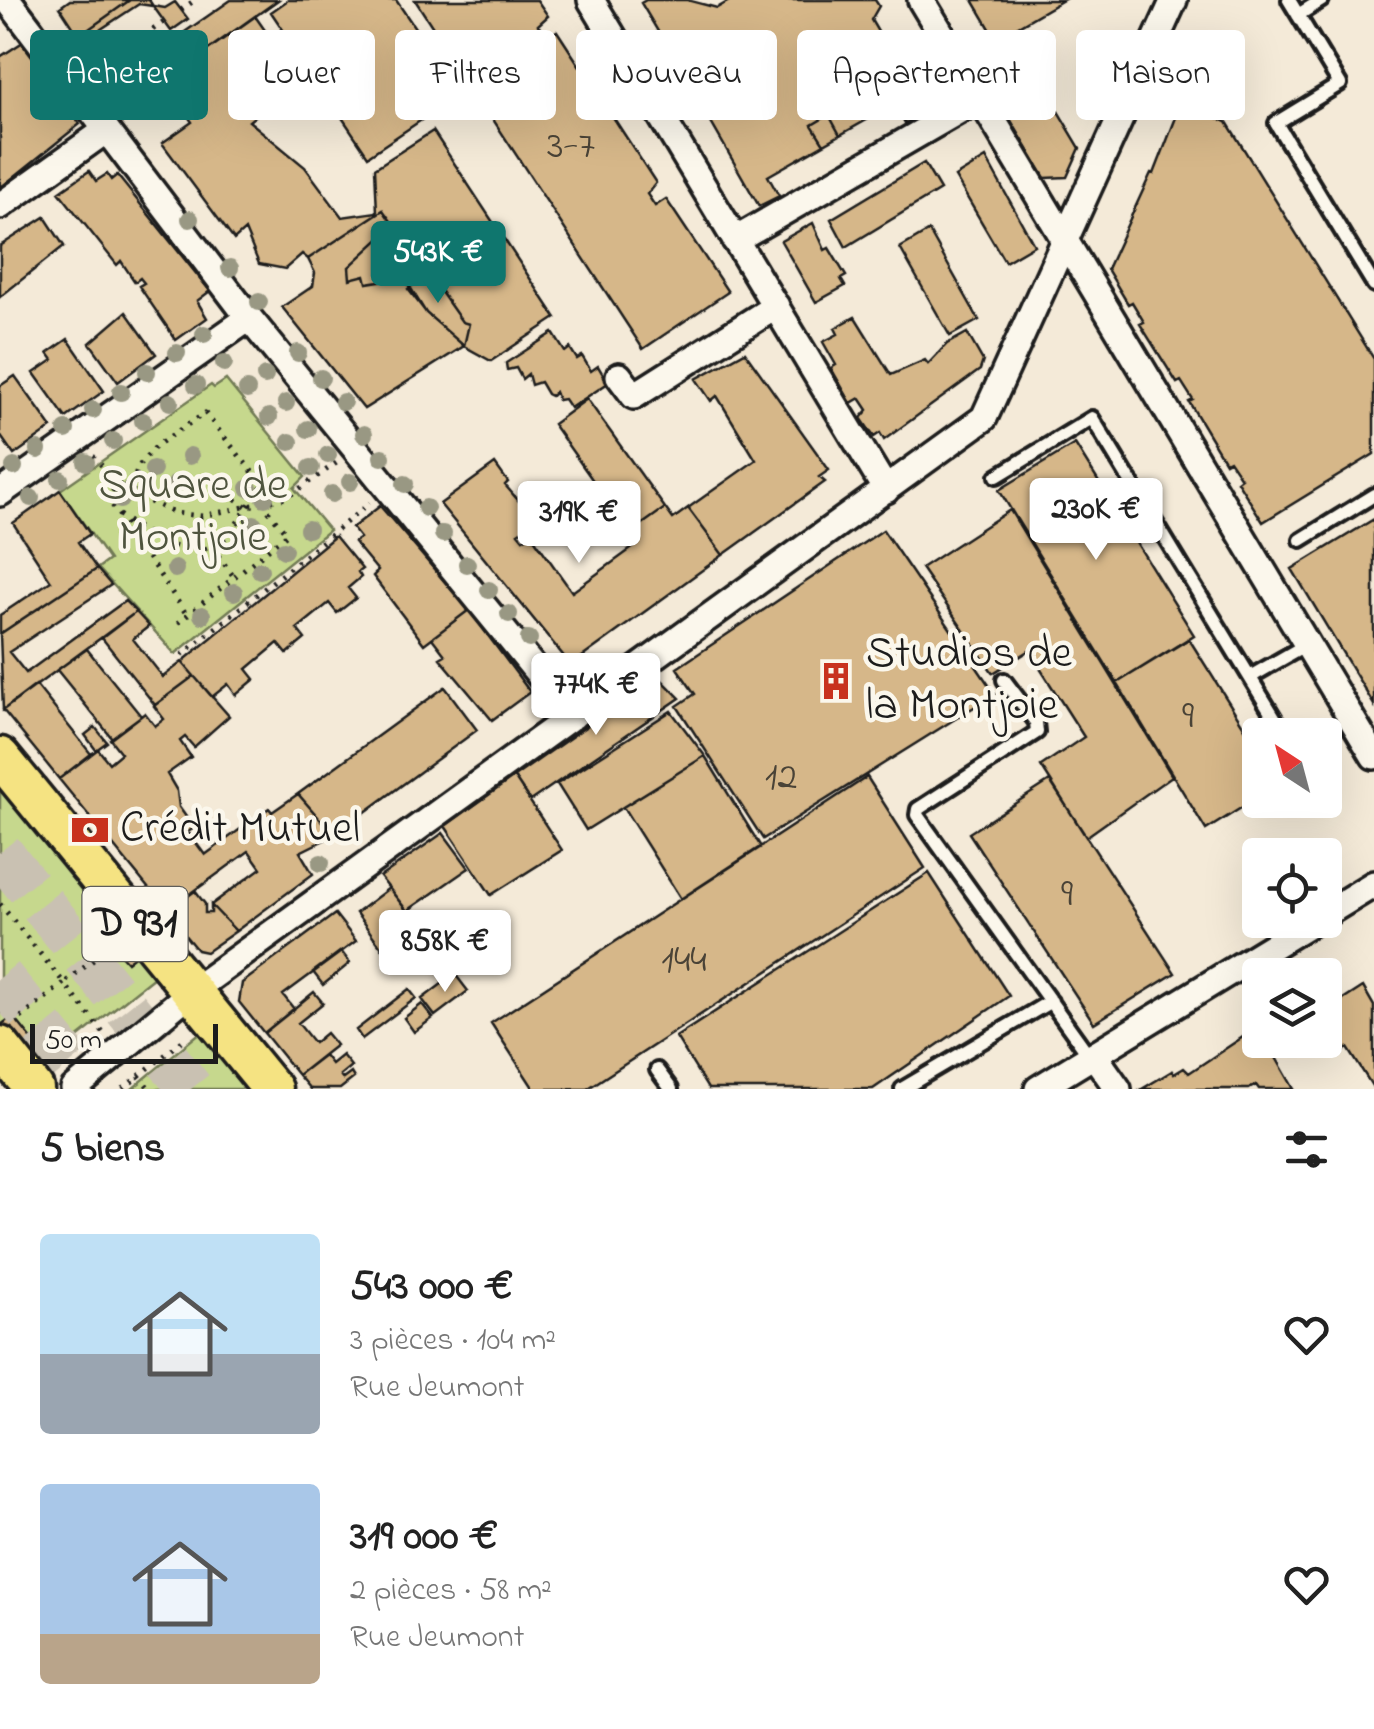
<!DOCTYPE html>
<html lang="fr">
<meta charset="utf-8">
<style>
body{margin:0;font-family:"Indie Flower",sans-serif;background:#f6f6f6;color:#222;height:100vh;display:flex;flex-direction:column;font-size:38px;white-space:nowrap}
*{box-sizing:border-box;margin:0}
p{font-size:32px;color:#767676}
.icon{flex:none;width:55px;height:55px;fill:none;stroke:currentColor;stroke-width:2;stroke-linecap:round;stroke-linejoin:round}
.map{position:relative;height:1089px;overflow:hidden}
.side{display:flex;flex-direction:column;background:#fff;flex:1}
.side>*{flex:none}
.banner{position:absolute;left:30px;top:30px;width:1315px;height:90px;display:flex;gap:20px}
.needle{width:65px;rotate:324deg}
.buttons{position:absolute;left:1242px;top:718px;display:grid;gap:20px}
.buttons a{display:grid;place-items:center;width:100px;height:100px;border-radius:10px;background:#fff;box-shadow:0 10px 40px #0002;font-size:50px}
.scale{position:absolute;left:30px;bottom:25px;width:188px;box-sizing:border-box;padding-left:10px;border:5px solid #1c1c1c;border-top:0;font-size:28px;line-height:35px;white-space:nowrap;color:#1c1c1c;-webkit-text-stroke:8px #fbf7ec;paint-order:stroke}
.price{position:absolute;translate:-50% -85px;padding:0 22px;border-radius:10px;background:#fff;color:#222;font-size:32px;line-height:65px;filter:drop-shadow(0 2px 5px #0008)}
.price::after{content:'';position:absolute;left:50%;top:60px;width:30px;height:22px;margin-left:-15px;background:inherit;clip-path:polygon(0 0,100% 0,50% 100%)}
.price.selected{background:#0f766e;color:#fff}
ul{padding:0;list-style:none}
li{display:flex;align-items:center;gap:30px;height:250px;padding:0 40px}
li span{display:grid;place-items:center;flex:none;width:280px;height:200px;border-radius:10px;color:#555}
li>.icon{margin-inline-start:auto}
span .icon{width:120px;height:120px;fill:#fffc;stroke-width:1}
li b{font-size:42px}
h2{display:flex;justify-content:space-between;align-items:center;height:120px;padding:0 40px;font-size:42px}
.chip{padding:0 35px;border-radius:10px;background:#fff;box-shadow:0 10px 40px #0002;font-size:35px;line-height:90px}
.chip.selected{background:#0f766e;color:#fff}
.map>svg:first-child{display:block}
.green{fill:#c6d88d;stroke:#717a54;stroke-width:2.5}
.building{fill:#d6b789;stroke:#1c1c1c;stroke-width:2.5}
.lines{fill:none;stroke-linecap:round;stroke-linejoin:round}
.motorway-tunnel{stroke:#c9c1b2;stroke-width:45;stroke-dasharray:45 22;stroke-linecap:butt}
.service-casing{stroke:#1c1c1c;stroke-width:20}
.minor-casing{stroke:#1c1c1c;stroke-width:32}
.primary-casing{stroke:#1c1c1c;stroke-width:45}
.path{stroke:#1c1c1c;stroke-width:5;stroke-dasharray:2.5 8;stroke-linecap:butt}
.service{stroke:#fbf7ec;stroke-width:12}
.minor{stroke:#fbf7ec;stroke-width:25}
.primary{stroke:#f5e382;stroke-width:38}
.tree{fill:#999883}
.labels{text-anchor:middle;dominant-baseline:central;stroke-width:9;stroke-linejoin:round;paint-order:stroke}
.number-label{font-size:40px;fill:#4a4337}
.shield{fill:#fbf7ec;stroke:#5f5e5a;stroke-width:2.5}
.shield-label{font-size:42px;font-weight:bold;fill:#1c1c1c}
.park-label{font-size:45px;fill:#4f543e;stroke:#fbf7ec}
.poi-label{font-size:45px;fill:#1c1c1c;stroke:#fbf7ec;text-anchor:start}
</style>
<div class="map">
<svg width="1374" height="1089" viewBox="0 0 1374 1089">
<rect width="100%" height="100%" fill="#f4ead8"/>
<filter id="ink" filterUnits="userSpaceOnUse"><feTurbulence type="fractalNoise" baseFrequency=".01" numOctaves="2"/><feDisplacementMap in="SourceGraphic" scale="20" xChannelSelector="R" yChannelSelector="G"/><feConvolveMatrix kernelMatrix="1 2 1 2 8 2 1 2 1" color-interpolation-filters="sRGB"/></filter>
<g filter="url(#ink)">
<!-- green -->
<path class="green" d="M226 380 305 477 294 488 329 530 175 654 98 568 109 560 60 490 211 385 214 388Z
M0 788 154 977 32 1074 0 1035Z
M202 1031 250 1089H132Z"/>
<!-- building -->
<path class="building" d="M70 0H130L79 36 60 7Z
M130 0H149L153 6 139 4 83 41 79 36Z
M231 0H278L163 82 150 66 153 54Z
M288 0H396L460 94 368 156 271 12Z
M415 0H537L548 16 538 25 546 37 557 31 656 183 647 194 655 206 666 199 728 292 643 349Z
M646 0H687L717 8 731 0H875L879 6 871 20 925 112 905 123 895 104 840 135 829 115 812 125 824 144 768 176 779 196 759 206 706 114 692 113 687 106 697 97 641 3Z
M973 0H1063L996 39Z
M175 2 188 19 171 31 153 6 165 8Z
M255 16 285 59 305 76 249 121 305 167 342 217 377 212 375 168 433 131 556 318 491 361 464 346 469 324 462 322 383 210 308 259 302 254 285 269 259 264 245 230 234 240 162 143 192 122 164 81Z
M23 42 80 124 0 188V57Z
M1000 49 1016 75 1031 66 1080 148 1067 177 1045 178 977 63Z
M1182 102 1227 122 1374 359V454L1263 522 1237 481 1241 478 1229 460 1225 462 1189 402 1193 400 1181 381 1177 383 1140 324 1144 322 1132 302 1128 304 1107 269 1151 173 1154 174Z
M829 115 840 135 824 144 812 125Z
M986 158 1034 245 1005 262 955 177Z
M924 163 940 190 846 247 831 219Z
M89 171 96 181 107 174 111 180 117 175 210 291 197 301 207 318 176 340 139 286 144 283 140 278 135 282 121 261 117 265 59 192Z
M383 210 410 248 404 241 399 245 387 232 349 267 350 279 365 275 367 283 404 277 426 313 464 346 364 409 282 307 313 286 315 273 308 259Z
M45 217 64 246 0 297V246Z
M813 223 825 250 829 248 846 276 841 279 845 286 816 302 781 241Z
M929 231 979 320 950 336 900 248Z
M387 232 399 245 404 241 426 274 410 287 404 277 367 283 365 275 350 279 349 267Z
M416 256 462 322 469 324 464 346 427 314 408 289 426 274 413 260Z
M126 312 156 354 118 382 90 343Z
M855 317 891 375 925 360 928 364 947 344 967 333 983 361 980 370 884 440 880 433 874 437 861 418 868 410 860 398 851 403 831 368 836 365 823 342 838 334 835 328Z
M553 333 565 352 570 348 577 359 582 356 591 371 598 366 608 383 570 408 564 399 558 400 555 392 551 396 547 394 540 382 531 385 528 374 522 379 516 368 507 370 506 363Z
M68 339 104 391 66 418 34 373 53 360 48 353Z
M745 352 829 470 819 477 825 482 723 555 688 508 756 460 717 396 711 401 696 379Z
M15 376 52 428 14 455 0 435V386Z
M587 399 665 508 630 533 553 424Z
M1075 444 1194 635 1117 683 999 490Z
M495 464 508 482 505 485 536 521 518 533 523 539 531 534 572 592 638 544 630 533 665 508 673 519 688 508 723 555 571 665 440 504Z
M60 490 90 534 78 542 97 569 0 634V615L51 581 13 523Z
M380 506 469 610 424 644 373 576 378 571 354 542 360 538 352 528Z
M1010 510 1172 776 1086 837 1041 766 1084 737 1029 651 993 673 921 568Z
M1374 519V705L1292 569Z
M883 530 995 694 763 839 677 706 695 694 677 668Z
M335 536 362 569 358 572 361 577 348 588 356 598 337 613 329 603 297 629 305 639 287 654 278 643 247 669 255 679 236 695 228 684 212 697 182 662Z
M97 569 111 585 9 652 26 673 125 601 136 612 3 710 0 634Z
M469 610 530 692 492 720 440 658 445 655 432 638Z
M136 612 149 626 133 639 163 677 182 662 194 676 155 705 102 638Z
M1189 639 1260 752V796L1206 830 1117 683Z
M87 649 141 716 112 738 57 670Z
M194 676 229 716 194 747 185 737 180 741 191 757 167 774 177 791 179 807 194 828 188 832 205 855 269 808 272 812 298 794 334 835 300 852 313 874 236 931 211 905 261 868 249 851 167 911 59 779 98 749 109 763 121 753 110 739 145 713 155 726 164 719 154 706Z
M658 676 680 698 530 801 514 777Z
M36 685 91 754 59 779 3 710Z
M445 687 477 730 334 835 298 794Z
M671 711 705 756 586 830 557 784Z
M95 727 107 742 96 750 85 735Z
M705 756 761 847 681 899 623 807Z
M514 777 562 850 491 895 445 826Z
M867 777 925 868 587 1089H534L491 1023Z
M1050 781 1175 973 1094 1023 969 833Z
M443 833 469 868 407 911 380 877Z
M929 873 1009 996 873 1089H708L676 1037Z
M389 888 419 926 385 952 356 913Z
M195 891 205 904V913H211V905L236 931 206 952 197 950 166 912Z
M335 914 356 941 283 995 294 1009 264 1033 239 1002 242 983Z
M117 927 138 953 127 962 105 937Z
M341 951 350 963 323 985 313 972Z
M455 974 468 991 435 1016 422 999Z
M1363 987 1374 1006V1089L1348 1048 1343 1051 1326 1011Z
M409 989 416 998 362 1039 356 1030Z
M314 992 323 1003 298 1023 314 1043 326 1033 336 1045 298 1075 264 1033Z
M422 1004 433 1018 414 1032 404 1018Z
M13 1016 34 1042 22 1052 1 1025Z
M1258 1027 1260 1040H1266L1294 1089H1259L1256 1085 1249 1089H1142L1172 1071 1174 1074 1184 1068 1189 1073Z
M324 1055 331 1064 342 1055 351 1066 340 1075 343 1079 351 1073 354 1078 340 1089H310L298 1075Z"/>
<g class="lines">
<!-- motorway-tunnel -->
<path class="motorway-tunnel" d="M0 852 191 1089
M0 977 92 1089"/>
<!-- service casing -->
<g class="service-casing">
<path id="service" d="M1289 0 1340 84 1276 123 1374 285
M1298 15 1322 0
M997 476 1092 418 1285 735
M1301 540 1374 495
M1250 677 1306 645
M1004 680 1036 722 1037 732 918 809 917 815 1090 1057
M657 1070 671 1089
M902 1089 1051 1001"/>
</g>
<!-- minor casing -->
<g class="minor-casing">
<path id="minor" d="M8 0 249 318 573 716
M591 0 886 490
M921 0 1374 756
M0 206 105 131
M735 240 979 99
M619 376 634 396 776 306
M0 493 249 318
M1325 914 1374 884
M1094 1055 1118 1089
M74 1089 192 991 984 418 1174 0
M1038 1089 1315 920"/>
</g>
<!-- primary casing -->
<g class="primary-casing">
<path id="primary" d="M0 757 272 1089
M0 1046 34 1089"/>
</g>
<!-- path -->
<path class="path" d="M181 10 195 0
M92 71 164 22
M93 456 111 476 148 501 174 513 202 516 286 498 338 462
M122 484 106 496 187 615
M218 487 246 506
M119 515C150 536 200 572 231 531 243 516 251 500 263 485L205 413C178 433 126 455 135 494
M212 547 234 577
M178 623 287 534 262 503
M182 655 370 503
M0 904 64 983 110 947
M21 1018 64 983 104 1034
M139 1076 150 1089
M123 1089 187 1037"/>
<!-- service -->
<use href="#service" class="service"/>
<!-- minor -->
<use href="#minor" class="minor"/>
<!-- primary -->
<use href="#primary" class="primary"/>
</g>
<!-- trees -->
<g class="tree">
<circle cx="190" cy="219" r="9"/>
<circle cx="230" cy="268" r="9"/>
<circle cx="259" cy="302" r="9"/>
<circle cx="204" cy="334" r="9"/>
<circle cx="177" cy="353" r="9"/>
<circle cx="298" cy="353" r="9"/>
<circle cx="224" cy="363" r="9"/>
<circle cx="147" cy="372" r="9"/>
<circle cx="265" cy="376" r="9"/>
<circle cx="321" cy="378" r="9"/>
<circle cx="196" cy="385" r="9"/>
<circle cx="247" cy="390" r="9"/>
<circle cx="121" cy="392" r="9"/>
<circle cx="170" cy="402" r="9"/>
<circle cx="343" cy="402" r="9"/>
<circle cx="286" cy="403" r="9"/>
<circle cx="93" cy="410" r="9"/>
<circle cx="269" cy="417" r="9"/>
<circle cx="143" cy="421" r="9"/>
<circle cx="308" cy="429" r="9"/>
<circle cx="66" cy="430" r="9"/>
<circle cx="364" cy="434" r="9"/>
<circle cx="113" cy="441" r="9"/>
<circle cx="290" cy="442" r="9"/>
<circle cx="38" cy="450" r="9"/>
<circle cx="328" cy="455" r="9"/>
<circle cx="190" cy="456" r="9"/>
<circle cx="382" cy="457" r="9"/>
<circle cx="86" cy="462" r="9"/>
<circle cx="14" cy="467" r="9"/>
<circle cx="311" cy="468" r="9"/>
<circle cx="153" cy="470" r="9"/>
<circle cx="60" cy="479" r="9"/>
<circle cx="350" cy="482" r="9"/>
<circle cx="176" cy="484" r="9"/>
<circle cx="405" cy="484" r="9"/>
<circle cx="249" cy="488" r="9"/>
<circle cx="332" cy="494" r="9"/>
<circle cx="31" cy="498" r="9"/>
<circle cx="265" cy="498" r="9"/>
<circle cx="120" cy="500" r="9"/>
<circle cx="426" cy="508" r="9"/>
<circle cx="254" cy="524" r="9"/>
<circle cx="308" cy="529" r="9"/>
<circle cx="443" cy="534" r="9"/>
<circle cx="284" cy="550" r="9"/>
<circle cx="467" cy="564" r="9"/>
<circle cx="175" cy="569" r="9"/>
<circle cx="260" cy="570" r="9"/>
<circle cx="489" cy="590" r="9"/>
<circle cx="234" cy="592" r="9"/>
<circle cx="509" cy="614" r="9"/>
<circle cx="202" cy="615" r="9"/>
<circle cx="529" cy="639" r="9"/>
<circle cx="552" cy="666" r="9"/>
<circle cx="321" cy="863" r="9"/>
</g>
</g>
<!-- icons -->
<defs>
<g id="building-bare" transform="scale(3)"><path d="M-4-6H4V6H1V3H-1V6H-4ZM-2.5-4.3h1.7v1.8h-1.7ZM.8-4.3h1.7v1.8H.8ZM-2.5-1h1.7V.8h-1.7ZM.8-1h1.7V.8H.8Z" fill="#c8321e" stroke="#fbf7ec" stroke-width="2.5" paint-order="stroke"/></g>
<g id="bank-bare" transform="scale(3)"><path d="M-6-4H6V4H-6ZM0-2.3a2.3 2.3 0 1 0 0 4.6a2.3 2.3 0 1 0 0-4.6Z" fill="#c8321e" stroke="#fbf7ec" stroke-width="2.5" paint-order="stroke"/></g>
</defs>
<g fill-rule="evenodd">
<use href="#building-bare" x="836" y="681"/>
<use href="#bank-bare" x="90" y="830"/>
</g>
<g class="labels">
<!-- number labels -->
<g class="number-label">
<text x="571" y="147">3-7</text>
<text x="1188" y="717">9</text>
<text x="781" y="778">12</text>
<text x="1067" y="895">9</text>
<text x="684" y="961">144</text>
</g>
<!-- shield labels -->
<rect class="shield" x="82.5" y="887" width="105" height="74" rx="8"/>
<g class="shield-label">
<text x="135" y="924">D 931</text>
</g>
<!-- park labels -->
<g class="park-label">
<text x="193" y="487">Square de<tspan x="193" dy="52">Montjoie</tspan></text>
</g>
<!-- poi labels -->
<g class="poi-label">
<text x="866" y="655">Studios de<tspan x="866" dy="52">la Montjoie</tspan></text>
<text x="120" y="830">Crédit Mutuel</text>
</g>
</g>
</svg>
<div class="buttons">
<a><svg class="needle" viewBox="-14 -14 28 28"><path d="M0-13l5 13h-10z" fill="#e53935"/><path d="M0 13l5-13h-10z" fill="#767676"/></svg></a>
<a><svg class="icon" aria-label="locate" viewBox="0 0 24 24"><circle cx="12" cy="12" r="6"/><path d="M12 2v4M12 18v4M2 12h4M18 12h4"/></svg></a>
<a><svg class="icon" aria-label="layers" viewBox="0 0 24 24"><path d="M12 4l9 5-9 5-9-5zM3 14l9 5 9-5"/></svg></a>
</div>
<div class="scale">50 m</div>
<b class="price selected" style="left:438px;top:306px">543K €</b>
<b class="price" style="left:1096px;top:563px">230K €</b>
<b class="price" style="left:579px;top:566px">319K €</b>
<b class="price" style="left:596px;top:738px">774K €</b>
<b class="price" style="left:445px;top:995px">858K €</b>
<div class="banner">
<a class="chip selected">Acheter</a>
<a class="chip">Louer</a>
<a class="chip">Filtres</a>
<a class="chip">Nouveau</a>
<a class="chip">Appartement</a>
<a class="chip">Maison</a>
</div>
</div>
<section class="side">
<h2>5 biens<svg class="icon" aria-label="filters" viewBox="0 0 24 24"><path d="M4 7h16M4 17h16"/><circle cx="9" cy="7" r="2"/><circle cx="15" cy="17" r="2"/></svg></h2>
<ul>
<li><span style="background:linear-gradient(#bfe0f5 60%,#9aa5b1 0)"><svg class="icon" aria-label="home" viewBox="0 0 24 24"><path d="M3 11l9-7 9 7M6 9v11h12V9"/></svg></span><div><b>543 000 €</b><p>3 pièces · 104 m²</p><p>Rue Jeumont</p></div><svg class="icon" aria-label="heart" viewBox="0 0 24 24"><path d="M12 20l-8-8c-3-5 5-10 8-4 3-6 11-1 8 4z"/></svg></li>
<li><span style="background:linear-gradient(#a9c7e8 75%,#b9a48a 0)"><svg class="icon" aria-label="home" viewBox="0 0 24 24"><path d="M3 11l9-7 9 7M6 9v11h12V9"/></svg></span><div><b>319 000 €</b><p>2 pièces · 58 m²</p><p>Rue Jeumont</p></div><svg class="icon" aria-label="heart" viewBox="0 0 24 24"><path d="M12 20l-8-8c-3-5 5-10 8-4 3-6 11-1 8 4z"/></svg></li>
</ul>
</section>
